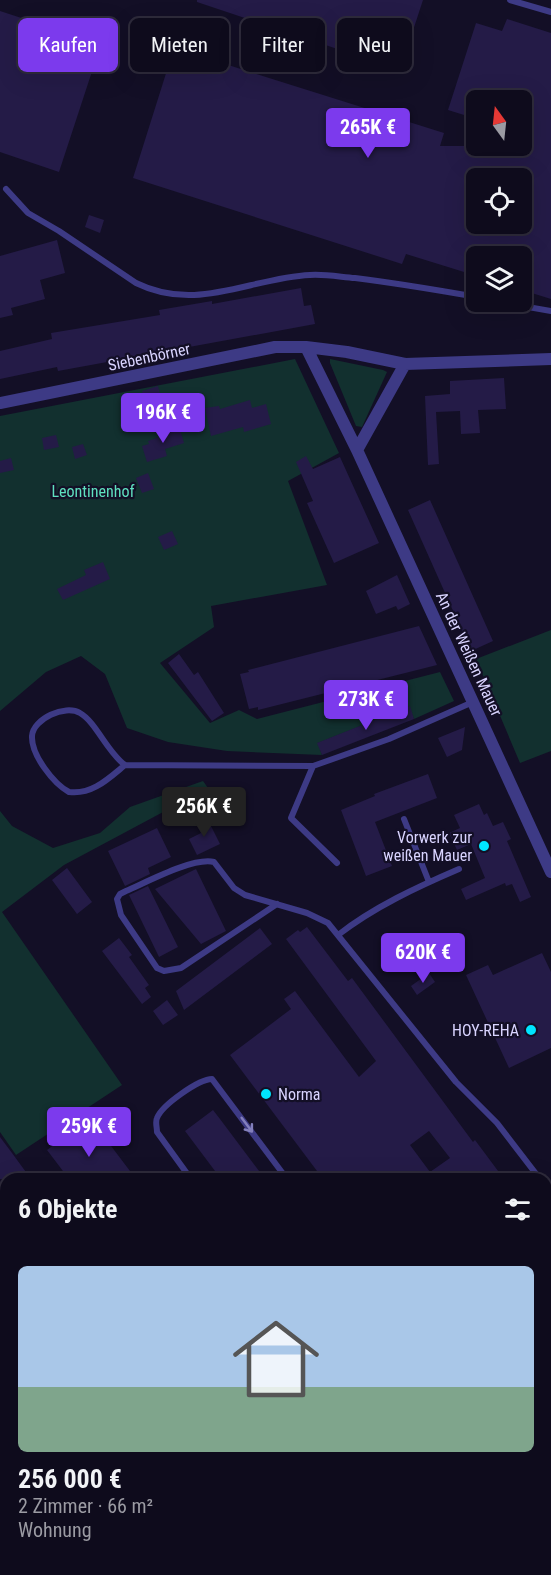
<!DOCTYPE html>
<html lang="de">
<meta charset="utf-8">
<style>
body{margin:0;font-family:"Roboto Condensed",sans-serif;background:#171425;color:#f1f3f6;height:100vh;display:flex;flex-direction:column;font-size:22px;white-space:nowrap}
*{box-sizing:border-box;margin:0}
p{font-size:20px;color:#9b9ba3}
.icon{flex:none;width:33px;height:33px;fill:none;stroke:currentColor;stroke-width:2;stroke-linecap:round;stroke-linejoin:round}
.map{position:relative;flex:1;overflow:hidden}
.details{position:absolute;left:0px;top:1173px;width:552px;height:402px;display:flex;flex-direction:column;background:#0e0b1c;border-radius:18px 18px 0 0;box-shadow:0 6px 24px #0002,0 0 0 2px #2e2b3b}
.details>*{flex:none}
.hud{position:absolute;left:18px;top:18px;width:516px;height:54px;display:flex;gap:12px}
.needle{width:39px;rotate:345deg}
.tools{position:absolute;left:466px;top:90px;display:grid;gap:12px}
.tools a{display:grid;place-items:center;width:66px;height:66px;border-radius:9px;background:#0e0b1c;box-shadow:0 6px 24px #0002,0 0 0 2px #2e2b3b;font-size:30px}
.price{position:absolute;translate:-50% -51px;padding:0 14px;border-radius:6px;background:#7c3aed;color:#fff;font-size:20px;line-height:39px;filter:drop-shadow(0 2px 3px #0008)}
.price::after{content:'';position:absolute;left:50%;top:36px;width:18px;height:14px;margin-left:-9px;background:inherit;clip-path:polygon(0 0,100% 0,50% 100%)}
.price.active{background:#222;color:#fff}
ul{padding:0;list-style:none}
li{display:grid;align-content:center;gap:12px;height:318px;padding:0 18px}
li+li{border-top:2px solid #2e2b3b}
li span{display:grid;place-items:center;height:186px;border-radius:9px;color:#555}
li>.icon{margin-inline-start:auto}
span .icon{width:108px;height:108px;fill:#fffc;stroke-width:1}
li b{font-size:26px}
h2{display:flex;justify-content:space-between;align-items:center;height:72px;padding:0 18px;font-size:26px}
.pill{padding:0 21px;border-radius:9px;background:#0e0b1c;box-shadow:0 6px 24px #0002,0 0 0 2px #2e2b3b;font-size:21px;line-height:54px}
.pill.active{background:#7c3aed;color:#fff}
.map>svg:first-child{display:block}
.green{fill:#12302f}
.building{fill:#241b47;fill-rule:evenodd}
.lines{fill:none;stroke-linecap:round;stroke-linejoin:round}
.lane{stroke:#3d3a85;stroke-width:6}
.street{stroke:#3d3a85;stroke-width:12}
.secondary{stroke:#6f6bff;stroke-width:15}
.oneway{stroke:#837fbc}
.poi-dot{fill:#00e5ff;stroke:#130f26;stroke-width:2}
.labels{text-anchor:middle;dominant-baseline:central;stroke-width:4.5;stroke-linejoin:round;paint-order:stroke}
.street-label{font-size:16px;fill:#d9d4ff;stroke:#130f26}
.park-label{font-size:16px;fill:#5fe0c0;stroke:#130f26}
.poi-label{font-size:16px;fill:#d9d4ff;stroke:#130f26;text-anchor:end}
</style>
<div class="map">
<svg width="551" height="1575" viewBox="0 0 551 1575">
<rect width="100%" height="100%" fill="#130f26"/>
<!-- green -->
<path class="green" d="M295 359 339 453 288 481 327 585 211 606 214 627 160 663 210 723 239 710 257 719 440 672 454 701 414 719 409 707 318 743 322 755 227 751 168 742 127 728 105 674 81 656 46 672 0 711V416Z
M330 359 383 370 387 372 362 427 356 426 330 363Z
M551 630V751L520 763 476 659Z
M203 781 208 788 64 865 2 912 122 1085 16 1155 0 1132V811L12 826 53 848 100 833 130 807Z
M546 1555H551V1575H140L146 1569H546Z"/>
<!-- building -->
<path class="building" d="M197 0H423L400 70 197 2Z
M0 11 101 44 59 172 0 152Z
M507 19 551 33V299L522 290V256H477V276L406 254 402 264 133 178 174 48 444 133 440 146H522V100H477V119L448 110 476 23 502 31ZM477 178H522V224H477Z
M89 215 104 220 100 233 85 227Z
M57 240 65 273 40 280 45 299 11 308 13 315 0 318V256Z
M301 288 304 306 311 305 315 324 58 371 57 367 0 379V351L52 339 51 333 160 315 159 310 212 301V304Z
M504 378 506 409 478 410 480 433 461 434 460 411 436 412 439 464 428 465 425 396 450 394V381Z
M158 386 161 398 145 402 142 391Z
M250 400 252 408 266 404 271 424 244 432 243 427 211 436 205 408 219 406 220 409Z
M179 426 184 443 165 449 167 456 147 462 142 446 149 444 148 441 168 434 167 430Z
M56 435 59 447 44 450 42 438Z
M83 444 87 455 75 459 72 447Z
M306 456 313 469 340 457 379 543 334 563 307 503 313 501 296 462Z
M11 458 14 470 0 473V461Z
M148 473 154 489 142 493 136 478Z
M430 500 493 641 471 651 408 510Z
M172 531 178 544 164 550 158 537Z
M103 562 110 579 63 600 57 589 86 575 84 570Z
M397 575 410 604 398 610 396 606 376 614 366 591Z
M419 626 437 665 258 710V707L249 709 240 674 249 672 248 670Z
M179 654 194 675 198 672 224 713 212 721 168 663Z
M410 706 414 719 322 755 317 743Z
M465 727 462 750 447 757 438 738Z
M428 774 437 798 375 822 392 866 366 876 341 810 375 796 374 794Z
M479 804 484 815 487 813 493 826 503 822 511 839 507 841 531 897 520 902 512 884 506 886 505 883 466 900 461 889 485 878 471 844 457 850 449 833 460 828 454 815Z
M207 818 220 844 197 855 189 839 201 833 196 824Z
M157 828 171 857 148 868 150 874 125 886 108 851Z
M67 868 92 902 77 914 52 880Z
M196 869 226 931 201 944 155 889Z
M148 886 178 947 159 957 129 895Z
M307 927 348 981 352 978 473 1142 475 1140 504 1179H323L230 1055 291 1009 284 999 295 991 359 1077 376 1061 286 939 298 930 300 932ZM429 1131 450 1158 430 1172 410 1145Z
M260 928 272 944 184 1010 176 991Z
M119 938 132 955 129 957 149 985 145 988 151 997 142 1004 102 951Z
M542 953 551 972V1048L509 1068 466 975 488 965 493 975Z
M429 973 435 982 417 995 411 986Z
M167 1000 178 1015 163 1025 153 1011Z
M213 1110 220 1119 265 1179H221L185 1131Z
M78 1127 87 1139 99 1130 136 1179H69L47 1150Z
M0 1137 12 1153 31 1179H0Z"/>
<g class="lines">
<!-- lane -->
<path class="lane" d="M510 0 551 12
M6 189 28 213 59 231 136 283C197 313 249 278 310 275 325 274 341 277 355 278 396 283 437 290 477 297
M499 302 551 311
M125 765C108 779 92 795 69 792 54 784 31 755 32 736 33 719 65 704 80 713 96 722 107 752 125 765L313 766 389 739 473 702
M313 766 291 818 337 863
M404 819 429 882
M277 904 181 968 164 971 157 968 121 915 117 899 120 894 126 891C147 882 193 857 214 862L234 888 245 895 307 913 328 923 456 1082 497 1123 540 1179
M338 935C374 907 417 887 459 869
M191 1179 157 1132C157 1127 155 1122 157 1118 162 1105 199 1079 212 1079L287 1179
M546 1188 551 1195
M0 1435 6 1439
M0 1524 6 1525
M546 1546H551"/>
<!-- street -->
<path class="street" d="M306 347 357 450 551 872
M0 403 275 347H306L347 352 405 364 551 359
M357 450 405 364
M546 1232 551 1229
M99 1569 106 1575
M67 1575 74 1569"/>
<!-- secondary -->
<path class="secondary" d="M546 1373H551
M110 1575 117 1569"/>
</g>
<!-- one-way arrows -->
<defs><path id="oneway-shaft" d="M-6 0H5M1.5-3L5.5 0L1.5 3" fill="none" stroke-width="1.6" stroke-linecap="round" stroke-linejoin="round" transform="scale(1.5)"/></defs>
<use class="oneway" href="#oneway-shaft" transform="translate(247 1125) rotate(53)"/>
<!-- markers -->
<g class="poi-dot">
<circle cx="484" cy="846" r="6"/>
<circle cx="531" cy="1030" r="6"/>
<circle cx="266" cy="1094" r="6"/>
</g>
<g class="labels">
<!-- street labels -->
<g class="street-label">
<text transform="translate(149 357) rotate(-12)">Siebenbörner</text>
<text transform="translate(469 654) rotate(65)">An der Weißen Mauer</text>
</g>
<!-- park labels -->
<g class="park-label">
<text x="93" y="491">Leontinenhof</text>
</g>
<!-- poi labels -->
<g class="poi-label">
<text x="472" y="837">Vorwerk zur<tspan x="472" dy="18">weißen Mauer</tspan></text>
<text x="519" y="1030">HOY-REHA</text>
<text x="278" y="1094" text-anchor="start">Norma</text>
</g>
</g>
</svg>
<div class="tools">
<a><svg class="needle" viewBox="-14 -14 28 28"><path d="M0-13l5 13h-10z" fill="#e53935"/><path d="M0 13l5-13h-10z" fill="#9b9ba3"/></svg></a>
<a><svg class="icon" aria-label="locate" viewBox="0 0 24 24"><circle cx="12" cy="12" r="6"/><path d="M12 2v4M12 18v4M2 12h4M18 12h4"/></svg></a>
<a><svg class="icon" aria-label="layers" viewBox="0 0 24 24"><path d="M12 4l9 5-9 5-9-5zM3 14l9 5 9-5"/></svg></a>
</div>
<b class="price" style="left:368px;top:159px">265K €</b>
<b class="price" style="left:163px;top:444px">196K €</b>
<b class="price" style="left:366px;top:731px">273K €</b>
<b class="price active" style="left:204px;top:838px">256K €</b>
<b class="price" style="left:423px;top:984px">620K €</b>
<b class="price" style="left:89px;top:1158px">259K €</b>
<div class="hud">
<a class="pill active">Kaufen</a>
<a class="pill">Mieten</a>
<a class="pill">Filter</a>
<a class="pill">Neu</a>
</div>
<section class="details">
<h2>6 Objekte<svg class="icon" aria-label="filters" viewBox="0 0 24 24"><path d="M4 7h16M4 17h16"/><circle cx="9" cy="7" r="2"/><circle cx="15" cy="17" r="2"/></svg></h2>
<ul>
<li><span style="background:linear-gradient(#a9c7e8 65%,#7fa58c 0)"><svg class="icon" aria-label="home" viewBox="0 0 24 24"><path d="M3 11l9-7 9 7M6 9v11h12V9"/></svg></span><div><b>256 000 €</b><p>2 Zimmer · 66 m²</p><p>Wohnung</p></div></li>
</ul>
</section>
</div>
